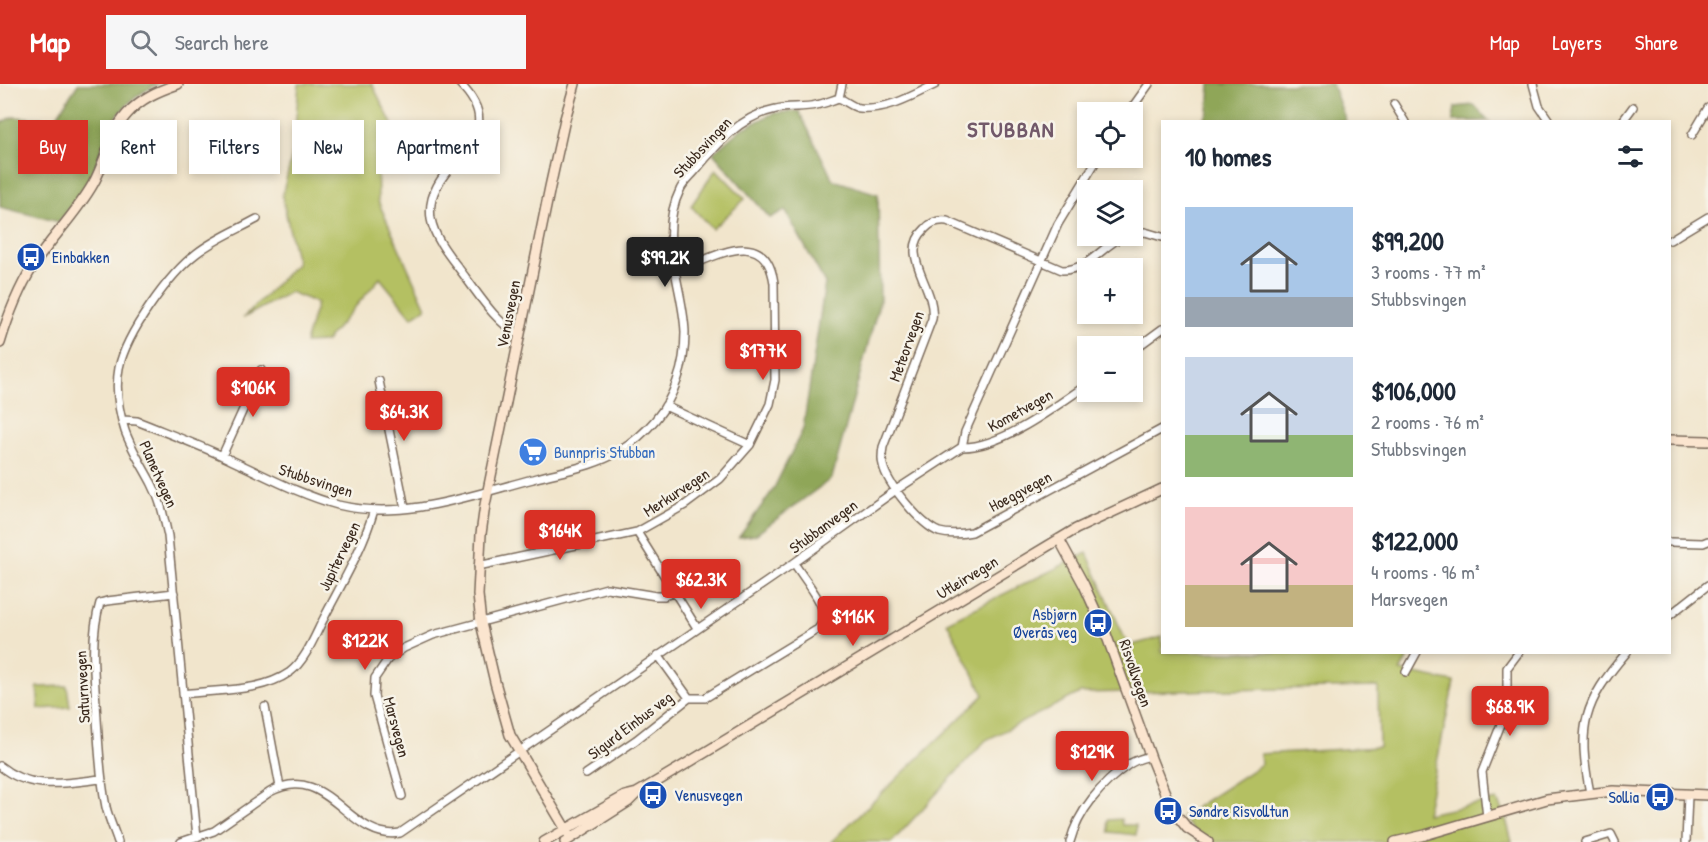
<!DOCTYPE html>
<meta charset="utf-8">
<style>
body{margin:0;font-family:"Patrick Hand",sans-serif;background:#f6f6f7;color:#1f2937;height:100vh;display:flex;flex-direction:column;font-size:22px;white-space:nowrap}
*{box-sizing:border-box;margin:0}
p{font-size:20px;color:#747a83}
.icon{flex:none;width:33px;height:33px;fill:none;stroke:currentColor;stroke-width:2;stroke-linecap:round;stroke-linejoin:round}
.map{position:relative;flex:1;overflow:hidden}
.drawer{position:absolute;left:1161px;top:36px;width:510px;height:534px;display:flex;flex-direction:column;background:#fff;border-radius:0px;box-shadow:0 3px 9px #0003}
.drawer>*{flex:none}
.top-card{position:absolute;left:18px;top:36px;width:570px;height:54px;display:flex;gap:12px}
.tools{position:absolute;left:1077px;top:18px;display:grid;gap:12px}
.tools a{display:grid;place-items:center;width:66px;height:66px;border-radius:0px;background:#fff;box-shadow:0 3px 9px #0003;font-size:30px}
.price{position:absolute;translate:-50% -51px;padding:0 14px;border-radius:6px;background:#d93025;color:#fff;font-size:20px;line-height:39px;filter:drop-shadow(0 2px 3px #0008)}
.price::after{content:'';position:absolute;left:50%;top:36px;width:18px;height:14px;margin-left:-9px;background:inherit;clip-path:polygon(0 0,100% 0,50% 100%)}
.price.selected{background:#222;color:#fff}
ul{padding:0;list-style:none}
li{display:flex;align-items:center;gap:18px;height:150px;padding:0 24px}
li span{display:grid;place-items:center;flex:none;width:168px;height:120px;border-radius:0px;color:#555}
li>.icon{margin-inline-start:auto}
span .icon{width:72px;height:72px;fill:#fffc;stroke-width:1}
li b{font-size:26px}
h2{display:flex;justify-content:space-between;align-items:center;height:72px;padding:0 24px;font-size:26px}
.tag{padding:0 21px;border-radius:0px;background:#fff;box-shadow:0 3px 9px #0003;font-size:21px;line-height:54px}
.tag.selected{background:#d93025;color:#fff}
header{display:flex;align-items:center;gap:36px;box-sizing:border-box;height:84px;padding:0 30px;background:#d93025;color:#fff}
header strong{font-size:28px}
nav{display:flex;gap:33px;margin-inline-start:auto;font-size:21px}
.search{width:420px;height:54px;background:#f6f6f7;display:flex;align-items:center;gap:15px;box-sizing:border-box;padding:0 21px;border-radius:0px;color:#747a83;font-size:22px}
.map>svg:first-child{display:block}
.green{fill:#b4c062;stroke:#787540;stroke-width:1.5}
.forest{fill:#8fa658;stroke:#65683b;stroke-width:1.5}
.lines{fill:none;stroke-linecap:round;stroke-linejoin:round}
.street-casing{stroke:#7b6b5b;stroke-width:10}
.secondary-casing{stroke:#7b6b5b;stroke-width:12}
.street{stroke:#fff;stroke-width:7}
.secondary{stroke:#fbe5cf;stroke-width:9}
.labels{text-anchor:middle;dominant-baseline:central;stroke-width:5;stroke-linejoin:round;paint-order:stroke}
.street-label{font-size:16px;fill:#3b2a1e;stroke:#f7f3e8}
.transit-label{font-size:16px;fill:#164399;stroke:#f7f3e8;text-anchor:start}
.shop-label{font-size:16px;fill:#366cbe;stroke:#f7f3e8;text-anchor:start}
.district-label{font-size:22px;font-weight:bold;letter-spacing:1.5px;fill:#72596a;stroke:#f7f3e8}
</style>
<header>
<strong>Map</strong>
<div class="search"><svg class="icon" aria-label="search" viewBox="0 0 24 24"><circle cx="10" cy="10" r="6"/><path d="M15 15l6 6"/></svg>Search here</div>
<nav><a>Map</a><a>Layers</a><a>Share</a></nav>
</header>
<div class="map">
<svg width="1708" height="758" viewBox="0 0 1708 758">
<rect width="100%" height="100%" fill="#f7f3e8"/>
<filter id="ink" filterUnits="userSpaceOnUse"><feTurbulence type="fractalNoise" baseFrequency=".0167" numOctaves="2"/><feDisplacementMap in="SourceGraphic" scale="12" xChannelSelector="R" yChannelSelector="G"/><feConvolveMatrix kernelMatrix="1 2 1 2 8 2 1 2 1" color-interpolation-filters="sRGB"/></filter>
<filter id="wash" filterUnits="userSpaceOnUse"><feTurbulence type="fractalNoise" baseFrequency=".008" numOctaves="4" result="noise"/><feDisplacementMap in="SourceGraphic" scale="24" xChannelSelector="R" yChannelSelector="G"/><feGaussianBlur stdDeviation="1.35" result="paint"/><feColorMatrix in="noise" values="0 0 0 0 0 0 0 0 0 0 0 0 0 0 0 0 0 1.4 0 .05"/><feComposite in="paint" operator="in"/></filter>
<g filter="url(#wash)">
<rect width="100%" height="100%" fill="#f1e5cc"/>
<!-- green -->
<path class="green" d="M299 0H372L393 42 377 72 378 117 426 224 412 233 380 194 325 258 305 259 317 219 290 208 243 234 297 179 282 112 293 68Z
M716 85 745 115 712 145 691 122Z
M1087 469 1128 562 1162 553V568L1411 569 1400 587 1454 598 1426 730 1497 716 1506 735 1512 758H1204L1181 733 1256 684 1261 680 1260 670 1379 663 1378 603 1080 609 986 656 892 758H831L984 611 947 538Z
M67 602 70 623 39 625 37 603Z
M1121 735 1122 741H1136V751L1109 748 1108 736Z"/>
<!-- forest -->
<path class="forest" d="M78 0H159C137 9 116 27 107 50 101 66 97 81 89 97 81 112 69 125 59 138L0 123V40L12 33 55 35Z
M1210 0H1332L1346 37H1203L1208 28Z
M1474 21 1489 37H1453L1455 23Z
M799 27 833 96 878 110 880 216 832 394 755 451 739 453 773 406 803 345 825 199 785 126 770 134 713 69 740 46 774 29Z"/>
</g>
<g filter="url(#ink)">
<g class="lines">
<!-- street casing -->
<g class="street-casing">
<path id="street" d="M460 0C518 58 422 76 431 135 435 157 453 176 466 194 481 214 496 238 519 251
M1533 0 1539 22 1550 38
M839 14C846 17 854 24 860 24 888 26 912 12 936 0
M1394 20 1405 38
M1129 28 1149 0
M1622 38 1633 23
M1692 51 1708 24
M1132 149 1145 148 1162 153
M1124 152C1101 162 1090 186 1062 186L947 137C938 136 931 138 925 145 897 171 937 203 932 235L883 363C882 369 881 375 883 381 887 400 921 441 939 448 950 451 961 450 972 448L1162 345
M1670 156 1708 133
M1132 267 1162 245
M379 297 405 424
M665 322 750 361
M123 336 137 337C169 350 202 362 233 377 268 393 301 411 338 421 404 437 471 411 533 395 561 387 593 383 618 368 645 351 667 327 677 297 683 281 685 264 685 248 683 200 657 153 680 106 683 99 690 93 695 87 717 60 740 32 776 25 789 22 803 24 816 21 824 20 832 16 839 14L842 0
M962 363C1001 364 1056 322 1088 300
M222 372 261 286
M637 448 697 544
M1670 458 1703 459 1708 457
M478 482 637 448 685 421 720 395 750 361 770 320 775 296 774 199C765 137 710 177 675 187
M1670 531 1708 501
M658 571 689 614H705L818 545C821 541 824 537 824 532 823 517 802 492 794 479
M1406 588 1417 568
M183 610C217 605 260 609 290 588 306 576 315 551 324 534 342 499 363 464 374 426
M265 623 280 703
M0 682C30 707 65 699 101 695
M586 690 636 656 689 614
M1590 709C1577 643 1583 619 1627 568
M402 712 374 612 375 594 388 575 404 564 433 551 607 504 656 512H664L675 508
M1487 733 1482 688 1507 625V584L1519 568
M197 753 168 452C164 434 161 417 152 400 143 383 132 366 125 347 119 328 115 305 119 284 126 250 169 190 197 169 215 155 237 146 257 135
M118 758C114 746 109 735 106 723 100 694 99 665 97 635 95 597 89 557 100 519L107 517 174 509
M181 758 214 747 270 708C327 676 349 758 400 749L794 479 896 406 962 363 965 348 1058 140 1098 74
M1070 758C1078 727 1102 699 1128 681 1134 676 1143 674 1150 672
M1585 758 1611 750 1615 758
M1686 758 1688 711"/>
</g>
<!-- secondary casing -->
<g class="secondary-casing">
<path id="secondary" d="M0 259C8 232 18 206 33 182 51 154 76 130 93 100 106 78 109 50 127 30 141 14 158 7 178 0
M1670 356 1708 357
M1059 455 1084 501 1106 550 1152 677 1171 724 1187 744 1208 758
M571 754 510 651 495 598 481 539 478 511 481 450 485 421 550 103 565 35 575 0
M544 758 625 712 637 709 661 695 1076 445 1162 405
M565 758 628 718 637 709
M1395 758 1425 751 1547 715 1613 707 1708 711"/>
</g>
<!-- street -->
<use href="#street" class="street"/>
<!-- secondary -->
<use href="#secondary" class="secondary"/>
</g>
</g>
<!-- icons -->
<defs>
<g id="bus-disc" transform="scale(1.5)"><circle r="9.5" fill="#1a4fb4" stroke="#f7f3e8"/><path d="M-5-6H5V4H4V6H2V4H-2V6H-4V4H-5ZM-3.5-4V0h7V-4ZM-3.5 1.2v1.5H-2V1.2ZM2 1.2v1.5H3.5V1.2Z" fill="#fff"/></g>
<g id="supermarket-disc" transform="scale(1.5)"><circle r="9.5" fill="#3f7fe0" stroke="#f7f3e8"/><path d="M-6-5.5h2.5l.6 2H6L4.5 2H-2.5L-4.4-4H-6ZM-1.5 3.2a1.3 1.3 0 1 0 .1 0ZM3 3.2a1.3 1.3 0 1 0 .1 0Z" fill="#fff"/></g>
</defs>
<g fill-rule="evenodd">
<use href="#bus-disc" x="31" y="173"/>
<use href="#supermarket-disc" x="533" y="368"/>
<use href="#bus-disc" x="1098" y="539"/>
<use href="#bus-disc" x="653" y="711"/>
<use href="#bus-disc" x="1660" y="713"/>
<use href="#bus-disc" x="1168" y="727"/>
</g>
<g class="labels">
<!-- street labels -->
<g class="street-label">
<text transform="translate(702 63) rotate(-47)">Stubbsvingen</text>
<text transform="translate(508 230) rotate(-79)">Venusvegen</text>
<text transform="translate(906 262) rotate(-70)">Meteorvegen</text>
<text transform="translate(1020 326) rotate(-29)">Kometvegen</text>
<text transform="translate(159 390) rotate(66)">Planetvegen</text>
<text transform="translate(316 396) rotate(18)">Stubbsvingen</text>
<text transform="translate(1020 407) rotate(-28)">Hoeggvegen</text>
<text transform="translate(676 408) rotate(-33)">Merkurvegen</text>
<text transform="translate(823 442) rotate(-36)">Stubbanvegen</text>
<text transform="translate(339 472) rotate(-64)">Jupitervegen</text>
<text transform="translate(967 493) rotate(-31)">Utleirvegen</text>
<text transform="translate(1136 589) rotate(71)">Risvollvegen</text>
<text transform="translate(82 603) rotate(-93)">Saturnvegen</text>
<text transform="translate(630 641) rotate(-37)">Sigurd Einbus veg</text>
<text transform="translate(397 643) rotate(75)">Marsvegen</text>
</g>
<!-- transit labels -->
<g class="transit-label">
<text x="52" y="173">Einbakken</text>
<text x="1077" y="530" text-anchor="end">Asbjørn<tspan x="1077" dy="18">Øverås veg</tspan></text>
<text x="674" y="711">Venusvegen</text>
<text x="1639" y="713" text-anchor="end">Sollia</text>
<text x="1189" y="727">Søndre Risvolltun</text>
</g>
<!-- shop labels -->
<g class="shop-label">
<text x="554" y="368">Bunnpris Stubban</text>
</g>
<!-- district labels -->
<g class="district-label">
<text x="1011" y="45">STUBBAN</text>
</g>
</g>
</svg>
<div class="tools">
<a><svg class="icon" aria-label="locate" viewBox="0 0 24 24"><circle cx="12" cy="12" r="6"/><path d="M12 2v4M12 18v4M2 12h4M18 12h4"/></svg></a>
<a><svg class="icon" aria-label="layers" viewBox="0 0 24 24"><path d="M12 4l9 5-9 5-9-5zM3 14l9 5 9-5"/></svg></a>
<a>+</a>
<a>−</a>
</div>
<b class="price selected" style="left:665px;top:204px">$99.2K</b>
<b class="price" style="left:763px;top:297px">$177K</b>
<b class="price" style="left:253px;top:334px">$106K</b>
<b class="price" style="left:404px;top:358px">$64.3K</b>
<b class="price" style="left:560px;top:477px">$164K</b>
<b class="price" style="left:701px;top:526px">$62.3K</b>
<b class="price" style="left:853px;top:563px">$116K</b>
<b class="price" style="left:365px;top:587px">$122K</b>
<b class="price" style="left:1510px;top:653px">$68.9K</b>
<b class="price" style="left:1092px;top:698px">$129K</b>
<div class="top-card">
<a class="tag selected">Buy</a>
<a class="tag">Rent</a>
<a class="tag">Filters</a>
<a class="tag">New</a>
<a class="tag">Apartment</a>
</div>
<section class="drawer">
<h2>10 homes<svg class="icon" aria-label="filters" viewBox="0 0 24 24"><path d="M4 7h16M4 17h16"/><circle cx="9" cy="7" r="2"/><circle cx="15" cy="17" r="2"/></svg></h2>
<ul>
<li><span style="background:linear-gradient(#a9c7e8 75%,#9aa5b1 0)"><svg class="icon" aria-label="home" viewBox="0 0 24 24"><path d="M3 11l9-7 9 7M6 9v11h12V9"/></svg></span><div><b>$99,200</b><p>3 rooms · 77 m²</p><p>Stubbsvingen</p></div></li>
<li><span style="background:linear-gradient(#c9d6e8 65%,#8fb573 0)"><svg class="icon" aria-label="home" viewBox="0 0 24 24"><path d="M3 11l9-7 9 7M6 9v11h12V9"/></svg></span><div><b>$106,000</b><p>2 rooms · 76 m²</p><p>Stubbsvingen</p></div></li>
<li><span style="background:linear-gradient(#f6c9c9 65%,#c2b280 0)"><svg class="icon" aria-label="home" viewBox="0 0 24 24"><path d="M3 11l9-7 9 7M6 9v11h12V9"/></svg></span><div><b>$122,000</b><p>4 rooms · 96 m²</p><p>Marsvegen</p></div></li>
</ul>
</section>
</div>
